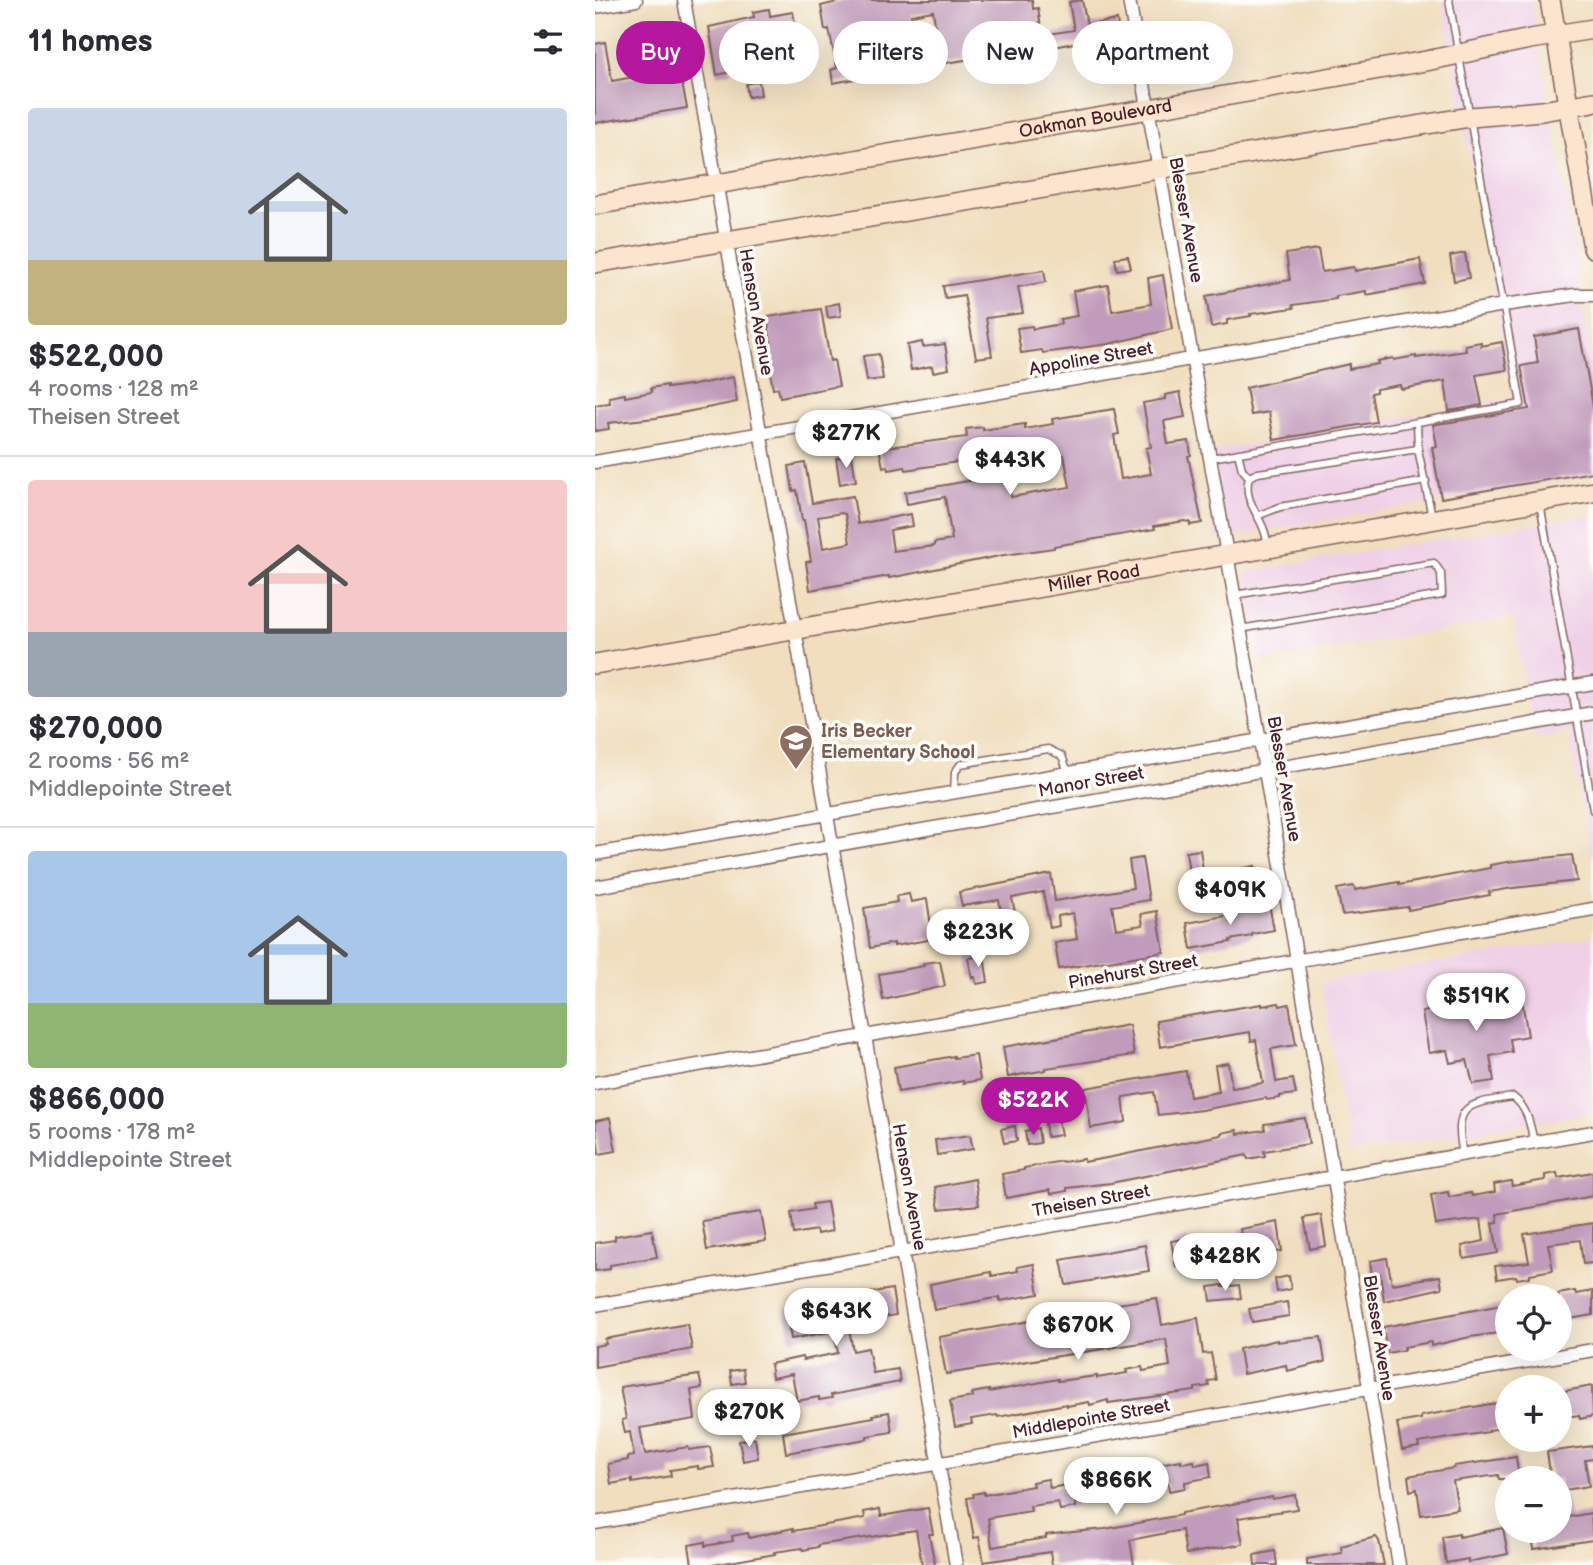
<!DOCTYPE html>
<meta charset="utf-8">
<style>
body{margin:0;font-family:"Balsamiq Sans",sans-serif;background:#f7f7f7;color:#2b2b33;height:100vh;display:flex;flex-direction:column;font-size:26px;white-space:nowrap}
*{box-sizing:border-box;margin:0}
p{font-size:23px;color:#7c7c81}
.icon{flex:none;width:38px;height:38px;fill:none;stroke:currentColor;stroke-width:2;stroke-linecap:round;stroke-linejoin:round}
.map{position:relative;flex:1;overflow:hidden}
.details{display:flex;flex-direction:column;background:#fff;width:595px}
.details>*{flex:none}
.banner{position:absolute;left:21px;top:21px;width:665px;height:63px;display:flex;gap:14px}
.tools{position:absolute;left:900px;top:1284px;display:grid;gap:14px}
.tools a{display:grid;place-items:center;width:77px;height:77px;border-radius:50%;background:#fff;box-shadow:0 7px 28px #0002;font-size:35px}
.price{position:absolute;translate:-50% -60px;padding:0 16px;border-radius:24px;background:#fff;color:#222;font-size:23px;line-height:46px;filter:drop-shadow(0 2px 4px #0008)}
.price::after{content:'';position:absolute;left:50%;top:42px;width:21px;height:16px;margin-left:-10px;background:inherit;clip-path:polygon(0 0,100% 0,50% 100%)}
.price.selected{background:#b5179e;color:#fff}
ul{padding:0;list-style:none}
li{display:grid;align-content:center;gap:14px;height:371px;padding:0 28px}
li+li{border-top:2px solid #e1e1e2}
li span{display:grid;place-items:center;height:217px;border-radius:7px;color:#555}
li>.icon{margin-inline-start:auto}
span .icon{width:126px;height:126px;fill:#fffc;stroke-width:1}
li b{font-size:30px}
h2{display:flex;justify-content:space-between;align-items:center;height:84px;padding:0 28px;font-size:30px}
.pill{padding:0 24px;border-radius:32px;background:#fff;box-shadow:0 7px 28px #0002;font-size:24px;line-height:63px}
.pill.selected{background:#b5179e;color:#fff}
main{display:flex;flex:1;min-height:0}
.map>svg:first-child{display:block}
.built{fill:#efd0e7}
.building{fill:#c19bbb;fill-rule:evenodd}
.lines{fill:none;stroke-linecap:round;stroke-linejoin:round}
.lane-casing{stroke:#84625e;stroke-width:9}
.street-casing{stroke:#84625e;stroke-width:15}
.secondary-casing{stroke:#84625e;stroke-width:22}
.lane{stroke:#fff;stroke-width:6}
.street{stroke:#fff;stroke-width:12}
.secondary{stroke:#fbe5cf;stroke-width:19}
.labels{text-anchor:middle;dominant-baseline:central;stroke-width:7;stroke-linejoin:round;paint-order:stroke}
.street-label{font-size:18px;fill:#4a1f2b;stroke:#fdfcf7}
.education-label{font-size:18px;font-weight:bold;fill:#785e54;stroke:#fdfcf7;text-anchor:start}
</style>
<main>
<section class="details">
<h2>11 homes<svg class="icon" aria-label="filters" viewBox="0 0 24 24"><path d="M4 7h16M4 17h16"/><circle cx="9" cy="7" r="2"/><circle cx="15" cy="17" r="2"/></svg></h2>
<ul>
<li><span style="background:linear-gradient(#c9d6e8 70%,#c2b280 0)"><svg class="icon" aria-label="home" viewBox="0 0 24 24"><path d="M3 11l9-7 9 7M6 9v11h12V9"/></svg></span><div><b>$522,000</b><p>4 rooms · 128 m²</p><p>Theisen Street</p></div></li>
<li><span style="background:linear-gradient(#f6c9c9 70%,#9aa5b1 0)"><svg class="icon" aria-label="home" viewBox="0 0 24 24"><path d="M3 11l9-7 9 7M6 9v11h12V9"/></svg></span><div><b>$270,000</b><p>2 rooms · 56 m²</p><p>Middlepointe Street</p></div></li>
<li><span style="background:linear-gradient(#a9c7e8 70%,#8fb573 0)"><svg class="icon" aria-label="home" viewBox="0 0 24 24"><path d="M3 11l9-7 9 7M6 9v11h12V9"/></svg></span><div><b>$866,000</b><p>5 rooms · 178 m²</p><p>Middlepointe Street</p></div></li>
</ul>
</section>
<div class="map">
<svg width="998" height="1565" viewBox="0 0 998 1565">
<rect width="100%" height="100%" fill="#fdfcf7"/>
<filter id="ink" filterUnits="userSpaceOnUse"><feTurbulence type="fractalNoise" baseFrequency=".0143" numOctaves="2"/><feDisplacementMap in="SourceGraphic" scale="14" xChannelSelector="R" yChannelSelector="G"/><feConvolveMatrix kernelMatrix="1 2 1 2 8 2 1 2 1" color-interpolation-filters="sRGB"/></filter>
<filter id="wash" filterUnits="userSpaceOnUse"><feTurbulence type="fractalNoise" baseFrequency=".00686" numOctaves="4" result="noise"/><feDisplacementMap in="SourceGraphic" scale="28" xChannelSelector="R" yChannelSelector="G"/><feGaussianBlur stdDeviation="1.57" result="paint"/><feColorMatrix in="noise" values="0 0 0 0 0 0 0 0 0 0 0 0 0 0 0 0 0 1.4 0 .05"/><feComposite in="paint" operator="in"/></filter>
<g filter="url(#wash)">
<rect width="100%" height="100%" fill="#f0debe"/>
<!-- built -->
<path class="built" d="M847 0H936L976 225 998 373V475L620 539 606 453 918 398Z
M998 514V867L973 732 939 740 918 618 664 661 649 572Z
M998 937V1113L754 1153 726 982Z"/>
<g id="blocks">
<!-- building -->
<path class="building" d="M250 0H437L438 9 443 8 447 35 479 30 474 2 487 0 492 25 522 20 524 34 454 48 425 53 424 51 339 65 337 51 344 50 338 11 316 15 321 44 304 47 308 70 238 83 236 70 242 68 234 29 230 30 226 6Z
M174 9 175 16 198 12 204 48 207 47 209 61 175 67 170 40 134 46V49H132L136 72 122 75 114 27 159 17 158 12Z
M73 28 80 70 84 69 92 108 0 123V44L10 42 17 81 44 76 37 35Z
M164 81 166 95 153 97 151 84Z
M723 249 727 272 759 267 760 271 825 259 830 284 771 295V291L741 296V299L698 305 699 308 655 314 656 316 632 320V324L616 327 611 296 695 280 691 254Z
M870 253 874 278 859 281 855 256Z
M533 256 536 268 522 270 520 258Z
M449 270 451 282 423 287 428 313 391 318 397 356 381 358 369 295 350 298 348 286Z
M568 275 577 329 514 344 448 353 447 350 426 353 422 328 437 326 438 329 466 324 465 319 482 316 478 291 513 285 517 311 556 304 553 278Z
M244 303 246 316 233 318 231 306Z
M226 309 235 361 239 360 244 386 185 397 183 388 178 389 170 343 176 342 172 317Z
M984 329 998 406V472L846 498 837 447 842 446 838 425 934 409 926 366 943 363 939 337Z
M327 342 328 347 350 344 354 369 338 372 337 366 316 370 312 345Z
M886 342V346L907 342 912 370 881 375 887 405 854 411 850 381 806 389 805 385 781 389V392L776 393 781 422 679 440 674 412 656 415 651 388 754 364V369L783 364 782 361 798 358 799 360 821 356V358L871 351 870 345Z
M284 354 288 379 272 381 268 356Z
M138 377 142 402 61 418 13 423 14 429 0 431V405L15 403 14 397 30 394V397L57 392 56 388 72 385V388L95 385V386Z
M585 392 590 417 569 421 573 444 594 441 596 455 593 456 607 523 595 525V522L589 521 559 526 560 529 459 546V548L409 555 310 575 294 578V576L215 590 211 562 216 561 209 520H207L202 490 198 491 194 466 210 463 217 503 258 496 263 524 316 514 318 526 295 530 298 551 339 546V543L357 540 350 497 312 504 310 492 391 478 388 458 311 470 310 467 294 470 293 466 288 467 284 448 372 437 371 429 388 427V430L430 424V429L458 424 457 419 519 409 524 434 519 435 526 479 556 474 551 448 556 447 548 403 570 399V395ZM469 455 475 487 416 497 410 466ZM246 513 250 514 255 543 228 548 223 517Z
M257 456 261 481 245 484 241 458Z
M605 850 609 876 660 866 663 880 619 887V889L584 895 582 881 595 878 591 852Z
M977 855 982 881 918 888 894 892 895 895 813 910V907L747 915 742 889 759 886 760 890 804 882V885L895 868V865L912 862Z
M547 858 554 900 517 906 521 929 548 925 546 914 562 911 569 952 464 969 460 943 482 939 478 913 463 916 464 926 455 928 448 892 417 898 422 924 408 926 404 900 367 906 364 892 456 874 460 901 538 888 534 860Z
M314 894 316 902 332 899 336 926 375 917 378 932 299 946V943L275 948 269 908 302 902 301 896Z
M674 904 679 930 657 934V936L635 940 636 942 596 949 592 923 636 915V913L658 910 657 907Z
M389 956 393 982 381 984 380 977 377 978 373 958Z
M345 961 350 986 288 1000 284 974 329 966 328 963Z
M926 995 933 1036 915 1039 917 1052 895 1056 899 1081 878 1084 872 1060 855 1063 852 1050 834 1053 827 1012Z
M684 1003 685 1006 694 1004 701 1045 676 1049 681 1082 698 1079 701 1094 685 1096V1098L672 1100 671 1098 607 1110 563 1115 559 1092 528 1097 531 1122 496 1128 490 1088 591 1071 595 1097 624 1092 620 1065 633 1063 637 1088 668 1083 661 1040 656 1041 655 1032 565 1047 561 1021 667 1004V1006Z
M534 1025 539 1055 451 1068V1070L413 1077 408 1047Z
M381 1055 385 1080 368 1083V1081L303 1092 299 1067 359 1056V1058Z
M15 1118 21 1151 4 1154 0 1121Z
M710 1118 714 1144 669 1151 670 1156 653 1159 652 1155 516 1183 472 1188V1191L456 1194 455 1190 411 1198 407 1174 429 1170V1168L467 1161 468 1162 489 1159V1162L517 1157 626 1135V1133L642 1130 643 1134 670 1130 669 1124Z
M463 1120 466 1135 452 1137 450 1123Z
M420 1126 422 1141 409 1143 406 1129Z
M443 1128 445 1143 432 1145 430 1131Z
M375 1135 378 1149 342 1155 340 1140Z
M998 1172V1196L902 1214 903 1222 898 1223 903 1253 869 1259 867 1246 889 1241 886 1219 841 1225 836 1195 853 1192 854 1197 876 1193 877 1196 900 1192 899 1184 916 1181 917 1186 950 1180V1175L962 1173 963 1178Z
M380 1179 384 1205 344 1209 340 1187Z
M232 1202 237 1231 222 1234 221 1230 199 1234 196 1213 218 1209 217 1204Z
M166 1212 171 1241 112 1250 107 1221Z
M726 1215 731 1246 715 1249 709 1218Z
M683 1222 687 1251 670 1254V1251L644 1255 645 1262 628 1265V1262L603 1267V1263L581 1267 576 1241 593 1238 594 1242 616 1238V1240L646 1236 645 1229Z
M998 1223V1263L988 1264 985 1240 953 1244 958 1270 935 1274V1277L922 1279 921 1276 902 1279 900 1266 934 1262 929 1234Z
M57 1230 62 1257 15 1265V1269L0 1271V1243L20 1240V1236Z
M550 1245 554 1271 471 1285 466 1260Z
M792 1258 797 1284 845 1276 847 1288 789 1301 785 1274 777 1275 775 1261Z
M439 1264 444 1294 405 1301V1297L339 1310 335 1284 396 1272 397 1276 423 1271 422 1267Z
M694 1276 696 1289 682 1292 680 1279Z
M628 1285V1287L644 1285 646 1298 616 1301 614 1287Z
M297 1289 301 1315 253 1323 258 1351 273 1348 278 1373 303 1369 305 1382 236 1395 237 1398 224 1400V1397L202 1401 197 1374 177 1378 175 1364 207 1357 208 1360 243 1353 239 1331 196 1339 191 1310 257 1300V1296Z
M980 1291 981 1294 998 1291V1315L968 1320 963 1294Z
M562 1298 567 1325 603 1318 608 1354 616 1353 621 1380 613 1381 614 1386 600 1388V1391L513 1403V1400L495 1405 494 1402 472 1406V1404L403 1417 402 1415 376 1419 377 1424 360 1427 355 1401 378 1397 377 1393 394 1390V1392L463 1379V1381L502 1376V1378L532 1373 531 1370 547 1367 548 1371 575 1366 571 1339 351 1374 344 1337 452 1318 456 1342 508 1335 503 1307Z
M692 1302 694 1316 657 1322 654 1309Z
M912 1304V1332L875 1337 836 1346V1342L809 1347V1350L792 1353 788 1327Z
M92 1324 97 1349 0 1367V1346L11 1344 10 1339Z
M726 1337 730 1362 692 1371 691 1365 648 1374 644 1349 682 1340V1342Z
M148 1369 150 1382 137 1384 135 1371Z
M104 1375 107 1388 96 1390 100 1419 45 1428 50 1454 93 1447 94 1450 115 1447 119 1467 103 1469V1466L75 1470 76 1476 37 1483V1480L16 1484 13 1464 33 1460V1457L39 1456 35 1432 30 1433 27 1420 31 1419 25 1387Z
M997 1386 998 1416 985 1419 984 1415 964 1418V1392Z
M148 1402 150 1415 137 1418 135 1404Z
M908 1402 912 1427 894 1430V1432L823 1443 824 1447 807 1450 802 1423 826 1419V1416Z
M294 1412 297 1432 272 1436V1439L191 1453 188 1433 279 1417 278 1415Z
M160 1438 163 1458 148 1461 144 1441Z
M998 1446V1459L990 1460 994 1486 964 1491V1479H956L952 1452Z
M921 1457 924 1479H904L903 1475 858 1481 863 1509 826 1515 822 1489 815 1491 813 1476 859 1468V1466Z
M586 1460V1463L599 1461 600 1465 614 1462 616 1477 590 1482V1488L574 1491 573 1483 548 1488 549 1495 523 1500 509 1503 508 1497 480 1502 481 1507 465 1510 463 1502 435 1506 436 1511 393 1518 397 1547 451 1538V1535L467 1533 510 1529 586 1515V1513L677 1497 678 1499 700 1495 702 1509 643 1518 648 1544 591 1554 587 1530 535 1540 539 1565H457L455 1552 389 1562 384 1537 379 1538 372 1498 379 1497 378 1494 389 1492V1495L438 1486 437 1482 453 1479 455 1488 483 1483 482 1477 498 1475 499 1480 525 1477 526 1469 542 1465 544 1468Z
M970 1496 974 1517 996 1513 998 1540 939 1549 936 1531H964V1497Z
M333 1508 338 1534H334L340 1565H327L321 1530 223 1545V1547L208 1550 207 1548 179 1552 180 1554 118 1565H97L94 1545 110 1542V1546L138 1541 137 1536 153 1533 154 1538 198 1528V1531L270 1518 269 1512 285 1509 286 1516Z
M908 1528 913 1554 873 1562V1559L851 1563 847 1537 864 1534V1537Z
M781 1537 784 1541 789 1565H712V1559L747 1553 746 1546Z
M680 1551 682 1565H660L659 1555Z"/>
</g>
</g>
<g filter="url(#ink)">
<use href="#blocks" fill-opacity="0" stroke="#84625e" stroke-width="2"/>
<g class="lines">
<!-- lane casing -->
<g class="lane-casing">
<path id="lane" d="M822 422 823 449
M643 453 647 469 654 477
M616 458 926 404 854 0
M945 503 998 810
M662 516 685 507 831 481
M673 546C672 541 671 535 669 530 662 511 648 499 654 477L663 473 823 449 837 517
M639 595 839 563 846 573 847 595 645 629
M359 793 360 772 366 764 453 749 467 756 473 772
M868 1155C858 1103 872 1104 918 1097 933 1108 935 1125 939 1142"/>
</g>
<!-- street casing -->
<g class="street-casing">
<path id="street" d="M89 0 197 612 361 1565
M534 0 665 741 804 1565
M0 7 41 0
M0 462 909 305 980 295H998
M0 854 998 683
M0 887 998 713
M0 1083 998 909
M0 1305 998 1132
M0 1523 998 1350"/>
</g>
<!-- secondary casing -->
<g class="secondary-casing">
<g id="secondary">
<path d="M955 0 998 248"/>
<path id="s1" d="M0 205 831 61 935 39 998 29"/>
<path d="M0 263 875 117 947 111 998 102"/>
<path id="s2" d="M0 664 998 492"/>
</g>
</g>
<!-- lane -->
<use href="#lane" class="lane"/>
<!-- street -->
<use href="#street" class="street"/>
<!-- secondary -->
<use href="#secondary" class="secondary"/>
</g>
</g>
<!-- icons -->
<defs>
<g id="school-pin" transform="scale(1.75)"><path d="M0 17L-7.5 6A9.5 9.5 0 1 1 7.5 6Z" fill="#8d6e63" stroke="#fdfcf7"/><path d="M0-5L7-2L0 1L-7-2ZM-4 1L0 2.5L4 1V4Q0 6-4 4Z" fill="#fff"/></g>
</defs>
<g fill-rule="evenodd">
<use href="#school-pin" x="201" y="741"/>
</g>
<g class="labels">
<!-- street labels -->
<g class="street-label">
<text stroke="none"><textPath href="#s1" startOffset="508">Oakman Boulevard</textPath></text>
<text transform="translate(591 220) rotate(80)">Blesser Avenue</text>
<text transform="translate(161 312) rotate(80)">Henson Avenue</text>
<text transform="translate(496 359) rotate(-10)">Appoline Street</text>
<text stroke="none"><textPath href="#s2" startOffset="506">Miller Road</textPath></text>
<text transform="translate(689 779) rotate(80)">Blesser Avenue</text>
<text transform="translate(496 782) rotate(-10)">Manor Street</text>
<text transform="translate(538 972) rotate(-10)">Pinehurst Street</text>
<text transform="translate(314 1187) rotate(80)">Henson Avenue</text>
<text transform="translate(496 1201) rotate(-10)">Theisen Street</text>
<text transform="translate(784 1338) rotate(81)">Blesser Avenue</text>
<text transform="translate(496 1419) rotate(-10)">Middlepointe Street</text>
</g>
<!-- education labels -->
<g class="education-label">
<text x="226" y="731">Iris Becker<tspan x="226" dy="21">Elementary School</tspan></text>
</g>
</g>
</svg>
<div class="tools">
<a><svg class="icon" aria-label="locate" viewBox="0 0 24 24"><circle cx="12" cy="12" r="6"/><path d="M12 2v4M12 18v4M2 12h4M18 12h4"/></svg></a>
<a>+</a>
<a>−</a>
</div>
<b class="price" style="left:251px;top:470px">$277K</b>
<b class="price" style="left:415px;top:497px">$443K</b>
<b class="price" style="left:635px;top:927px">$409K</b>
<b class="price" style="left:383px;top:969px">$223K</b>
<b class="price" style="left:881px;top:1033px">$519K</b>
<b class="price selected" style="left:438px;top:1137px">$522K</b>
<b class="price" style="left:630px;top:1293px">$428K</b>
<b class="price" style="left:241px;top:1348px">$643K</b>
<b class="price" style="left:483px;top:1362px">$670K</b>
<b class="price" style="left:154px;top:1449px">$270K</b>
<b class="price" style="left:521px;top:1517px">$866K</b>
<div class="banner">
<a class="pill selected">Buy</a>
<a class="pill">Rent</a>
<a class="pill">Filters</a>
<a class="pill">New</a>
<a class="pill">Apartment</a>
</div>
</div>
</main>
